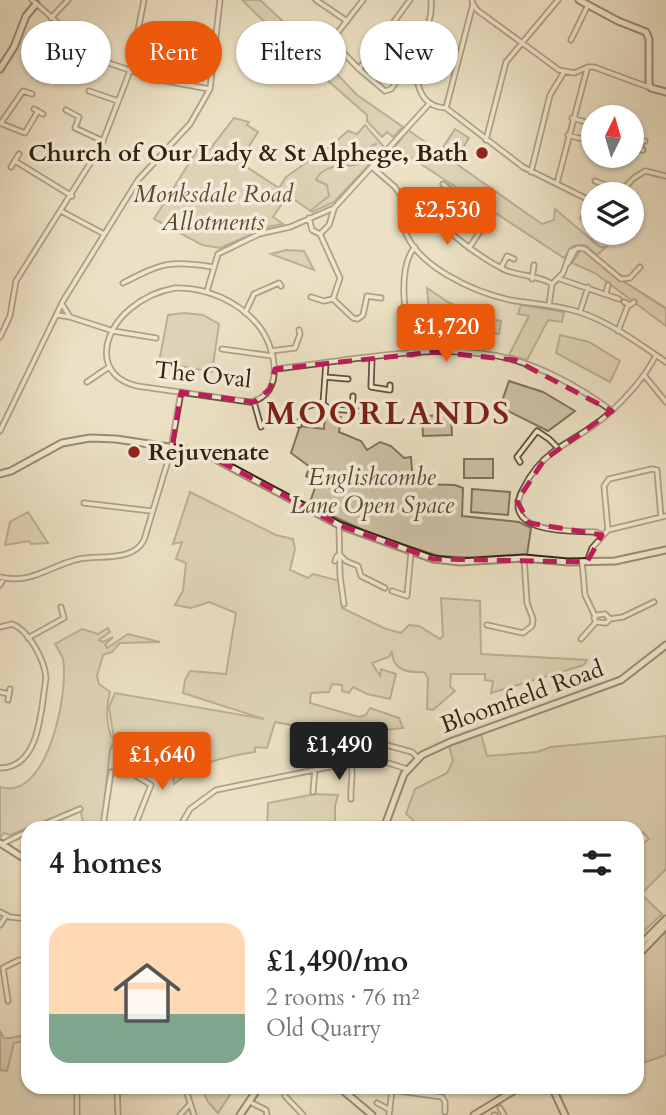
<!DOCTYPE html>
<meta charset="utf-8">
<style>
body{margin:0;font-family:Cardo,serif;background:#f2f2f2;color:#222;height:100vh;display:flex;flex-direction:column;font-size:26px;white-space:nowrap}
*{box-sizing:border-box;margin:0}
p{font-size:23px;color:#767676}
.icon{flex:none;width:38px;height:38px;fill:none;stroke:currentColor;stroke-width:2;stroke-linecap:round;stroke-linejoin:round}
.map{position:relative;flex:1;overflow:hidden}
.panel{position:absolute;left:21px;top:821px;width:623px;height:273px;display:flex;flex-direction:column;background:#fff;border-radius:21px;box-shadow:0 2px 5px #0004}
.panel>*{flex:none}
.banner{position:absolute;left:21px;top:21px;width:625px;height:63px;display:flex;gap:14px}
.needle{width:46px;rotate:5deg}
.controls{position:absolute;left:581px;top:105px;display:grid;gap:14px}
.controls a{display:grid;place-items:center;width:63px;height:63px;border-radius:50%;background:#fff;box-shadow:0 2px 5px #0004;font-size:35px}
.price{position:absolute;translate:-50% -60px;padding:0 16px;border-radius:7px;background:#ea580c;color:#fff;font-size:23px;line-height:46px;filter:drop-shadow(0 2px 4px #0008)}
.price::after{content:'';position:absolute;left:50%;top:42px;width:21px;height:16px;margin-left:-10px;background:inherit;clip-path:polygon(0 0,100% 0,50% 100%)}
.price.on{background:#222;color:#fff}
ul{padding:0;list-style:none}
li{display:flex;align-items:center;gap:21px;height:175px;padding:0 28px}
li span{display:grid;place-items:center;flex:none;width:196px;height:140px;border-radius:21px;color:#555}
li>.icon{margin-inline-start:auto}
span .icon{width:84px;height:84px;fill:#fffc;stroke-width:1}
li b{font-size:30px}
h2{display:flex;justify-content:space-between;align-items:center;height:84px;padding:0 28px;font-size:30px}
.pill{padding:0 24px;border-radius:32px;background:#fff;box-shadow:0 2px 5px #0004;font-size:24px;line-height:63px}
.pill.on{background:#ea580c;color:#fff}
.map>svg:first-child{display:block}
.green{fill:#cdc1a5;stroke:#807259;stroke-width:2}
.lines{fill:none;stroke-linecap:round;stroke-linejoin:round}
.stream{stroke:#7c6e56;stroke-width:2}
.street-casing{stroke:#61523b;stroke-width:7}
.secondary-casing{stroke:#33220d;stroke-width:9}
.primary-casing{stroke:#33220d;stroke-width:9}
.street{stroke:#f3ecd9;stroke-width:3.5}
.secondary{stroke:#f3ecd9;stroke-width:5}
.primary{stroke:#ece1c4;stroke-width:5}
.marked{fill:none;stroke:#c2185b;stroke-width:5;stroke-dasharray:14 9;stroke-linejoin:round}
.poi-dot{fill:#8f2418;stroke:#f3ecd9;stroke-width:2.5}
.labels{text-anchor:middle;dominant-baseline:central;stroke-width:7;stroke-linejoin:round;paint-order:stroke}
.poi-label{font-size:24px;font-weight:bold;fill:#33220d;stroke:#f3ecd9;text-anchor:end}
.park-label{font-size:24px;font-style:italic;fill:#5a4a33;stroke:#f3ecd9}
.street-label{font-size:24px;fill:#33220d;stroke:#f3ecd9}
.district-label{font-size:32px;font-weight:bold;letter-spacing:2px;fill:#7a1f14;stroke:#f3ecd9}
</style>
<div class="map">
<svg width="666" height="1115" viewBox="0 0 666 1115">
<rect width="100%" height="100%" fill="#ece1c4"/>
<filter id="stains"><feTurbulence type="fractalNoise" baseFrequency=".00286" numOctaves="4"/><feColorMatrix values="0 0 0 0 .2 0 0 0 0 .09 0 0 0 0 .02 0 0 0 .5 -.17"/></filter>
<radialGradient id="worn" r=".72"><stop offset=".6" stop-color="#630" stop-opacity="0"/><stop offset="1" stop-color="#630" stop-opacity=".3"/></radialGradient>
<!-- green -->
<path class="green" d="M242 0H260L317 53 357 95 403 127 393 137 387 132 382 137 367 121V115L304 60Z
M234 118 249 122 247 125 258 132 239 162 279 188 286 177 310 160 313 161 348 131 357 134 365 125 385 148 334 202 312 212 288 195 273 217 283 224 268 227 220 248 202 245 154 219 201 144 210 149Z
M455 129 469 138 455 161 445 156 542 224 554 220 555 209 600 247H606L597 255 585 245 573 246 564 258 395 147 408 130 440 152Z
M584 249 607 271 666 308V326L595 273 572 263 580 251Z
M286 250 304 251 314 270 271 254Z
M427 288 448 302 481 317 484 310 493 313 491 319 501 321 499 334 481 331V325L430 322Z
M521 305 564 312 562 322 548 320 527 360 509 355 529 316 518 314Z
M184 313 203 315 219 324 212 372 159 362 168 315Z
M560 335 589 342 620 361 610 382 556 353Z
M509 381 543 392 575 411 548 431 500 407Z
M325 414 341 417 339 432 361 441 367 450 380 442 391 446 404 458 411 457 413 484 455 485 463 488 462 516 519 522 531 528 527 555 477 558 439 556 378 537 309 505 317 482 306 476 310 467 291 453 300 426 324 429Z
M451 415 452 435 423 436 422 416Z
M464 459H493V478H464Z
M472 489 510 492 508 515 471 512Z
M190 492 276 535 293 539 295 549 290 570 308 578 313 574 340 581 342 608 386 629 401 633 409 625 419 626 440 639 443 636 441 598 480 601 481 654 587 660 584 665 491 693 493 681 485 680V674H451L450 686 455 691 433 710 427 709 428 678 424 672C407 673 392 670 392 651L389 657 372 663 380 676 381 669 396 674 390 699 367 694 353 687 349 693 342 691V685L332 684 329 692 311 693 310 703 359 717 366 715 370 708 399 718 403 728 361 733 359 738 275 722 267 748 255 747V752C220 758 202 761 174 784L170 758 115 740 110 750 102 822 98 828H84L80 807 10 835 4 833 0 838V787C48 802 69 691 63 659 61 654 58 649 55 644L82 629 98 634 108 628 110 632 99 640 103 642 113 637 105 645 107 648 128 634 160 642 120 643 112 652 103 655 97 676 99 684 110 692C106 707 106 721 111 736L114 739 109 707 115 693 264 719 183 693 185 680 190 671 226 674 236 613 209 602 191 608 175 605 183 591 186 563 176 559 182 542 173 544Z
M28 512 48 543 31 544 29 541 5 545 10 522Z
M481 734 487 756 537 752 551 747 666 736V869L641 894 662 914 637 938V848L649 839 643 832 637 839V828H397L412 827 413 820 406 814 415 789 447 773 453 761 449 746Z
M315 794 338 795 335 806V828H267L268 803Z
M666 931V1055L637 1065V961L658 937Z
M0 1031 4 1038H11L28 1034V1040L14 1043 7 1071 0 1070Z
M201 1087H235L218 1113 208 1102Z"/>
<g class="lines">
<!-- stream -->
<path class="stream" d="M311 210 329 196 327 185 316 180C325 162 344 168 360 164L370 147 376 144
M620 279 666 309"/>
<!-- street casing -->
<g class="street-casing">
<path id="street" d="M32 0 100 60 155 79 209 89
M316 0 347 21
M431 0C434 28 416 38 414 58 413 63 415 70 416 75 419 93 425 107 446 108
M473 4 477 10 559 70 574 73 588 67
M51 18 68 0
M571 40 587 7
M332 41 359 69 385 91 391 89 410 64 414 61
M321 54 363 0
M588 67H594L651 88
M359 69 410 0
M89 91 118 101
M446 108 523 167 593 202
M446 108 473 4 472 0
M34 109 43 114
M66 110 79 117 75 128 103 141
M572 118 593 124
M0 123 25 133 38 111
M1 123 23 91 32 94
M568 135 593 142
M632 136 645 141
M486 140 506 62 558 0
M643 140 640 150H643
M15 161 72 196
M11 167 19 154
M373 168 395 187 401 196
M531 172 550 95 564 72
M595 181 621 191 634 178 645 171 666 176
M557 183 587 69
M443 184 464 201
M401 196C401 206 400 217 404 228 415 266 474 292 510 300 533 304 556 305 579 312 610 322 640 344 666 362
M401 196 410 194C439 223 467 251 505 270 519 276 542 276 552 284
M61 211 104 234
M309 218 312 230 320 234 329 225 334 209
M583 218 591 200
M441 226 460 198
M320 234 340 278 333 299 353 318 358 319 363 315 367 296 381 298
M469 248 491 215
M568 263 576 249
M501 268 507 256 514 259
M532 279 534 265
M560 279 619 299
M123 283C162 263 169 260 213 267
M552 284 563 273 571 251 578 248 585 249 621 279 630 278 640 267
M175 288C206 287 238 301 258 325 276 347 286 395 250 402L137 386C94 376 101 333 130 309 143 298 158 291 175 288Z
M207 291 218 254 259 234 290 227 334 208 429 104
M606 293 608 285
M311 297 324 301 333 299
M624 302 630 305 634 302
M549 305 552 284
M580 312 588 287
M245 313 254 294 279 283 281 286
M57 315 70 317 62 304
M70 317 113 331 156 338
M618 331 628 305
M0 337 10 316 16 281 101 146 130 71 144 0
M222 349 273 356
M271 351 295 348 300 334 299 330
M412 354C407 326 395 269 415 247
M372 358 371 387 390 390V385
M326 363 323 404 330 409 359 411
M275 369C348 361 440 340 511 359 547 369 582 389 612 411
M644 375 666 402
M325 377 348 379
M87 382 109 367
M254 402 261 427
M352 411 353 396
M299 425 303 408 322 402
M0 431 63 301 138 180 190 124 210 89 220 0
M520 462 517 457 537 431 549 439 558 448
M84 503 151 511
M339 525 340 576 344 604
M608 530 604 486 609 479 652 469 657 470 661 517
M602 535 596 532C570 531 499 534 523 489 530 475 541 461 553 452 571 439 590 430 607 415 625 399 644 378 655 357
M335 561 337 556H341L346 561 358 566 361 576 385 588
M582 562 585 595 595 616
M587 562 592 548 608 530 666 516
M0 577C31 585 51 565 79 559 99 555 133 562 144 540L170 454 181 392
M0 585 4 578
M392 591 407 596 411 552
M610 619 623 617 654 602
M487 625 523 633 532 626 533 619 527 603 524 558
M0 627 12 624C29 630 45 661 46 678 41 707 41 768 0 768
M28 638 64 618 61 607
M581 639 596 622 594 618 597 615 605 614 610 619 606 623 596 622
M0 692 9 694
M8 700 10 689
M386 745 412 752 418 758
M125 762V769L151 785 134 828
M351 762C354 775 350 785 351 799
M313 792 315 770
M103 826 111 772
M35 828 80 809
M179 828 190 809 216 790 364 760 382 761 407 769
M2 844 28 831
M0 912 10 917 28 919
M0 925 6 916
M25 1000H28
M8 1001 3 968 19 960H28
M77 1087V1115
M117 1087 118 1115
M185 1087 194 1115
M285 1087V1096L303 1115
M382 1087 392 1090 442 1097 445 1102V1112
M250 1102 266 1110 267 1115
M377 1103 390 1110
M500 1108 504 1115
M180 1115 189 1105
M389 1115 392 1090
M494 1115H495"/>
</g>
<!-- secondary casing -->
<g class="secondary-casing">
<path id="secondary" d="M579 0 618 21 646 32 649 39V84L651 88 666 92
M0 69 14 47 26 16 36 4
M0 474 11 471 62 443 90 438 116 439 182 449 212 457 339 525 433 559 460 562 524 558 568 562 615 561 666 550
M384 828 404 774 422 755 450 742 621 680 666 645
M0 843 28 861
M339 1087 372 1115
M552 1087 565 1115
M240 1115 259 1087"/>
</g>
<!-- primary casing -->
<g class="primary-casing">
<path id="primary" d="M637 948 666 919
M637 956 666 926
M474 1115 520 1087"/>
</g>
<!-- street -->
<use href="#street" class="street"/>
<!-- secondary -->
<use href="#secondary" class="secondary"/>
<!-- primary -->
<use href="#primary" class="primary"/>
</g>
<!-- marked area -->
<path d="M0 0H666V1115H0ZM435 352 515 360 612 411 544 460 517 501 529 523 602 535 587 562 433 559 339 525 212 457 172 448 181 392 254 402 270 389 275 369Z" fill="#ece1c4" fill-opacity=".55" fill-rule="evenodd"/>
<path class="marked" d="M435 352 515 360 612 411 544 460 517 501 529 523 602 535 587 562 433 559 339 525 212 457 172 448 181 392 254 402 270 389 275 369Z"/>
<!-- markers -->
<g class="poi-dot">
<circle cx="482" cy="153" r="7"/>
<circle cx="134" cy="452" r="7"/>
</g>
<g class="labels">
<!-- poi labels -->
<g class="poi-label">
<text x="468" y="153">Church of Our Lady &amp; St Alphege, Bath</text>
<text x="148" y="452" text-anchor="start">Rejuvenate</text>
</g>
<!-- park labels -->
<g class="park-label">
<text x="213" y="194">Monksdale Road<tspan x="213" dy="28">Allotments</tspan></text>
<text x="372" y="477">Englishcombe<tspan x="372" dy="28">Lane Open Space</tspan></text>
</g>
<!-- street labels -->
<g class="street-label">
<text transform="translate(203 375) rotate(6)">The Oval</text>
<text transform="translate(522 697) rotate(-20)">Bloomfield Road</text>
</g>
<!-- district labels -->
<g class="district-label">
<text x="388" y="414">MOORLANDS</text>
</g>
</g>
<rect width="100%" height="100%" filter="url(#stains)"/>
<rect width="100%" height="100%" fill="url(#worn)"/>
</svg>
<div class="controls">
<a><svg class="needle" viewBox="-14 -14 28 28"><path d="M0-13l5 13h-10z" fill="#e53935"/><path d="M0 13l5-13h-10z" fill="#767676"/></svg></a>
<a><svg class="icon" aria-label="layers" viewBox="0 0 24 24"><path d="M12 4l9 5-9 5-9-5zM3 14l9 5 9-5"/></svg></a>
</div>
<b class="price" style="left:447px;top:247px">£2,530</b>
<b class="price" style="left:446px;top:364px">£1,720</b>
<b class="price on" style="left:339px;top:782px">£1,490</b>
<b class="price" style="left:162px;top:792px">£1,640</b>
<div class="banner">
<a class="pill">Buy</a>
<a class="pill on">Rent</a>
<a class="pill">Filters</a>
<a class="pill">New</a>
</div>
<section class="panel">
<h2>4 homes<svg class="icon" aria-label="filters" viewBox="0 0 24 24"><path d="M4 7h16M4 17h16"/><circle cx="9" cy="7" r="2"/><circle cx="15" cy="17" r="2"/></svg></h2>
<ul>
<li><span style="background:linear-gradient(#ffd9b3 65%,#7fa58c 0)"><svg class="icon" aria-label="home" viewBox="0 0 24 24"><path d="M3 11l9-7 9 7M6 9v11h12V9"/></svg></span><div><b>£1,490/mo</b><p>2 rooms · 76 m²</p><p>Old Quarry</p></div></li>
</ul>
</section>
</div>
